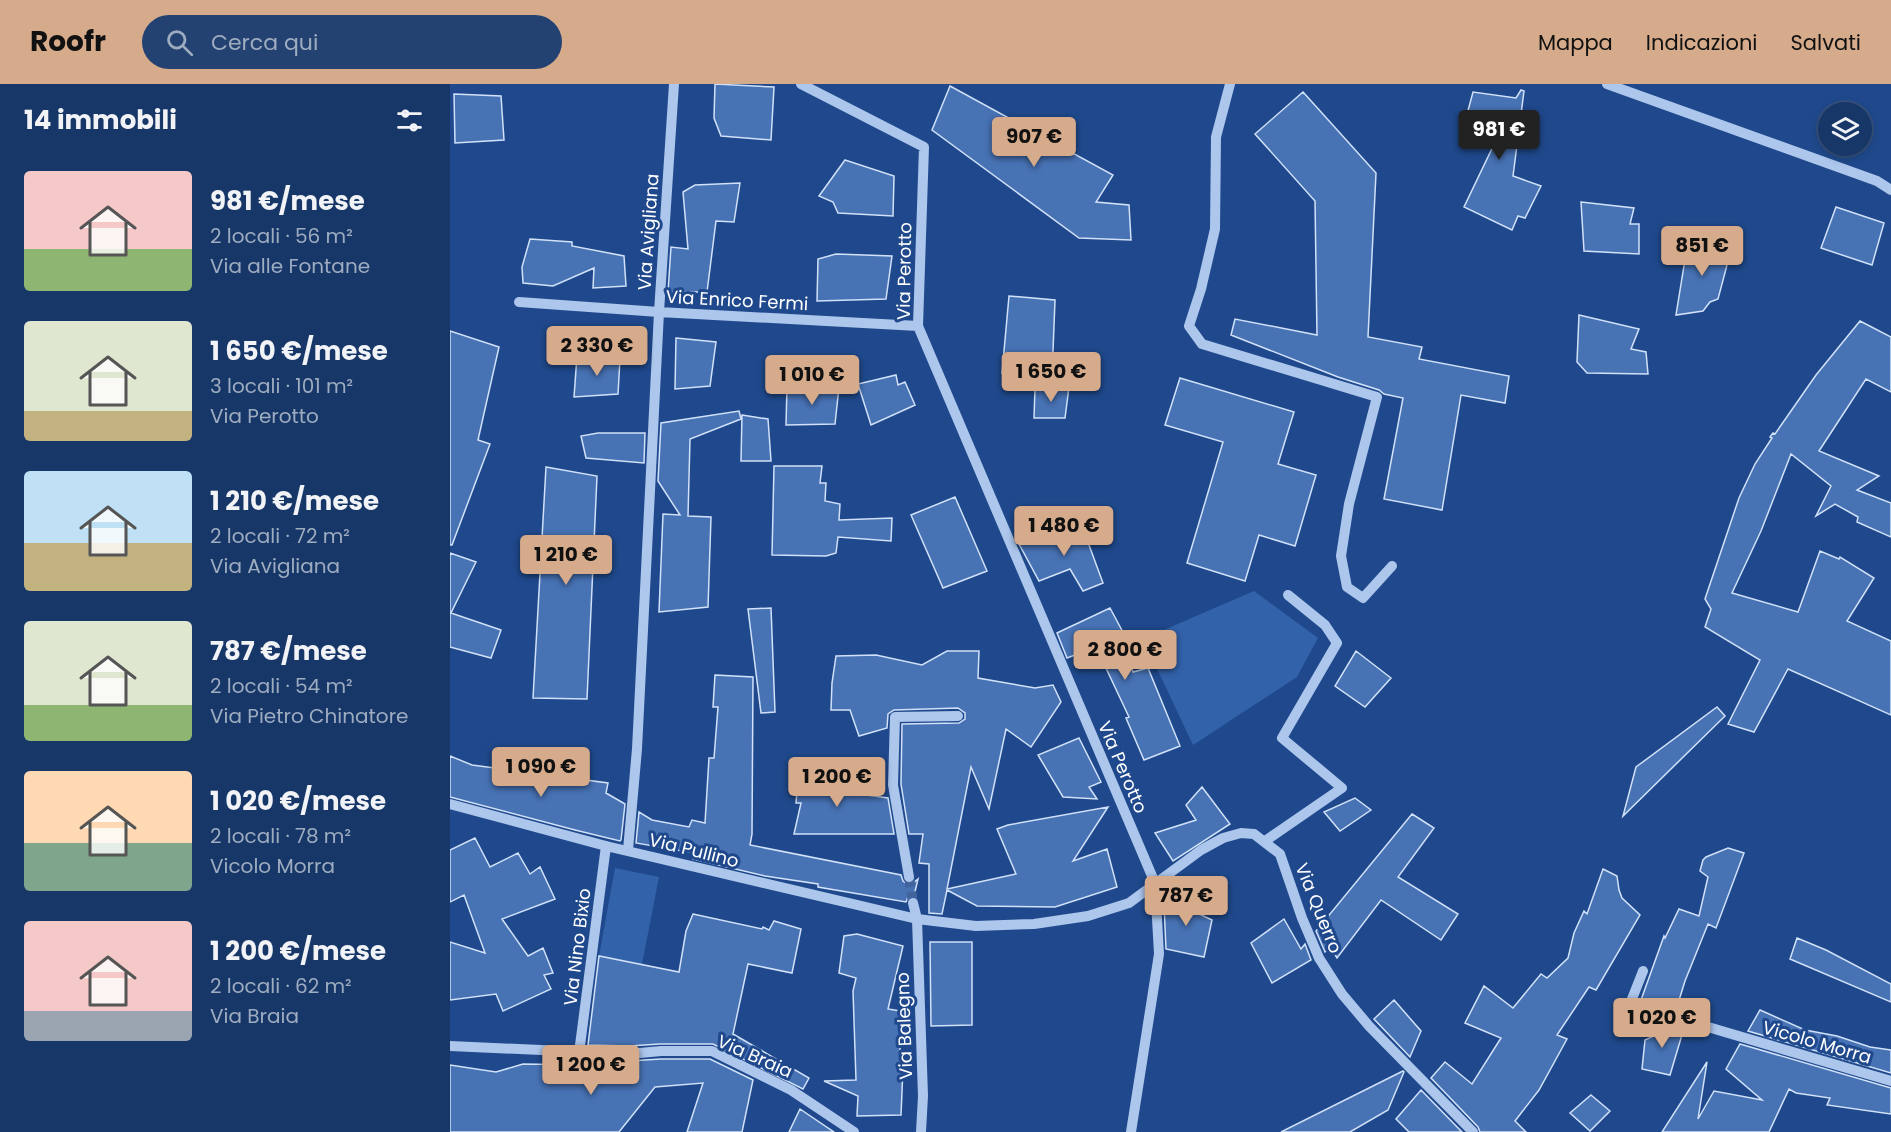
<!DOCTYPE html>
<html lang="it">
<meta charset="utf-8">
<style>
body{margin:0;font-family:Poppins,sans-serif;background:#244271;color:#f1f3f6;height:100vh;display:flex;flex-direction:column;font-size:22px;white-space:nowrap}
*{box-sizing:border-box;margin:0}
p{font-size:20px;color:#9eacc0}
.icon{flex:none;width:33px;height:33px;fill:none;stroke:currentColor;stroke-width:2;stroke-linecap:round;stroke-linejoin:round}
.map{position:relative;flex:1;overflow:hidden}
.side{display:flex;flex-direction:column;background:#173769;width:450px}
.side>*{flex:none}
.fabs{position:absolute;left:1368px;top:18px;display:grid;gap:12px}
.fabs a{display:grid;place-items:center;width:54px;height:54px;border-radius:50%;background:#173769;box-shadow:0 3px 9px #0003,0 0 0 2px #36517d;font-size:30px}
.price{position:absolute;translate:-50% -51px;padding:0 14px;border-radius:6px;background:#d6ab8b;color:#111;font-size:20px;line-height:39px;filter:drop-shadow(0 2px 3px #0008)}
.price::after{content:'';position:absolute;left:50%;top:36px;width:18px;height:14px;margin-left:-9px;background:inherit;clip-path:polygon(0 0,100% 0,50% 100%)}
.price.active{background:#222;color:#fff}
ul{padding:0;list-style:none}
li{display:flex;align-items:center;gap:18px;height:150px;padding:0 24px}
li span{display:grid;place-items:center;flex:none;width:168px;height:120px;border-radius:6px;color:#555}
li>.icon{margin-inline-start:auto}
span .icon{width:72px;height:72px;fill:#fffc;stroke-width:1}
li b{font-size:26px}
h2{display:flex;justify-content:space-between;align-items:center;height:72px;padding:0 24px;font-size:26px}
header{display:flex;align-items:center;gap:36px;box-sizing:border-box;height:84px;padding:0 30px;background:#d6ab8b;color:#111}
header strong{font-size:28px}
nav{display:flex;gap:33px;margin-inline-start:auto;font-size:21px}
.search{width:420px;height:54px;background:#244271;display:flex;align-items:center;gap:15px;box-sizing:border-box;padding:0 21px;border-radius:33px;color:#9eacc0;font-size:22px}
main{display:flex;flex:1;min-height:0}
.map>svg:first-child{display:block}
.green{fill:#3262aa}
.building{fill:#4772b4;stroke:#d1e1f9;stroke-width:1.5}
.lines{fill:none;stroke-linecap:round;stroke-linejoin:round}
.minor-tunnel{stroke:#41649d;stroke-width:10;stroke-dasharray:10 5;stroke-linecap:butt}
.minor{stroke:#acc6ec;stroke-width:10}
.labels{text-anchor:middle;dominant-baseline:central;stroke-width:6;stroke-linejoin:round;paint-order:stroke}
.street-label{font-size:18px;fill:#fff;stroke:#1f498c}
</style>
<header>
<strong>Roofr</strong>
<div class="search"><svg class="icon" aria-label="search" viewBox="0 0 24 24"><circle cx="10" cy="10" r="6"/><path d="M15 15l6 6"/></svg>Cerca qui</div>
<nav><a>Mappa</a><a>Indicazioni</a><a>Salvati</a></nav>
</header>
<main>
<section class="side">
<h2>14 immobili<svg class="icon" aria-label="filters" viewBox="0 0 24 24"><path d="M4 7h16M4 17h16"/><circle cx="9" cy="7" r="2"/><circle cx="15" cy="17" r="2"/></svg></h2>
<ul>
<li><span style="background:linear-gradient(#f6c9c9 65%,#8fb573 0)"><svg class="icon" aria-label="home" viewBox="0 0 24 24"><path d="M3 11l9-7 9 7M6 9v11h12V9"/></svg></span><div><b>981 €/mese</b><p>2 locali · 56 m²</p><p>Via alle Fontane</p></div></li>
<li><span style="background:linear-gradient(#dfe7d0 75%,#c2b280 0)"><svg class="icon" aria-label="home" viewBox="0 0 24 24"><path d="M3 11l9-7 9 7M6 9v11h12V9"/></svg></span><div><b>1 650 €/mese</b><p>3 locali · 101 m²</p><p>Via Perotto</p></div></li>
<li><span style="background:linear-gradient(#bfe0f5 60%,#c2b280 0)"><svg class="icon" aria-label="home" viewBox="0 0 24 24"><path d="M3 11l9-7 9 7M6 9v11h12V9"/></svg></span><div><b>1 210 €/mese</b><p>2 locali · 72 m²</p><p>Via Avigliana</p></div></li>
<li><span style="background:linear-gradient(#dfe7d0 70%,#8fb573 0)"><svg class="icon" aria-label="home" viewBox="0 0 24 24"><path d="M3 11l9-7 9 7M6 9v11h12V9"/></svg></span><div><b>787 €/mese</b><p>2 locali · 54 m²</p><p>Via Pietro Chinatore</p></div></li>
<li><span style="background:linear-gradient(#ffd9b3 60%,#7fa58c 0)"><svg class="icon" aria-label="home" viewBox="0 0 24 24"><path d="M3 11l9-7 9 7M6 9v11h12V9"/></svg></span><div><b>1 020 €/mese</b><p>2 locali · 78 m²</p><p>Vicolo Morra</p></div></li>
<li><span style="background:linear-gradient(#f6c9c9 75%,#9aa5b1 0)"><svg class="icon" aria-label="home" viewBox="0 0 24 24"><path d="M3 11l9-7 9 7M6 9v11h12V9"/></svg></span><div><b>1 200 €/mese</b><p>2 locali · 62 m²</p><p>Via Braia</p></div></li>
</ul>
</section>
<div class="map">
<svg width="1441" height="1048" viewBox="0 0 1441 1048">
<rect width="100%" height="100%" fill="#1f498c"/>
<!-- green -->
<path class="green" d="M804 507 868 554 847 593 743 661 693 555Z
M165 784 209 793 192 880 149 872Z"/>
<!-- building -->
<path class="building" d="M265 0 324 3 321 56 271 52 264 34Z
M500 2 663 91 646 118 679 121 681 156 629 154 482 46Z
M1071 6 1074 7 1063 92 1091 102 1075 134 1068 132 1062 146 1014 123 1047 54 1013 45 1023 8 1066 14Z
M853 8 926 89 918 253 972 263 969 275 1059 292 1055 319 1011 311 992 426 934 415 953 314 934 310 929 306 888 293 781 251 785 235 867 251 865 117 805 50Z
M4 10 51 12 54 56 5 59Z
M395 76 444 92 443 132 388 129 383 118 369 112Z
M290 99 284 138 266 137 257 208H218L221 163 238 165 233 108 245 101Z
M1131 118 1184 124 1180 140H1189V170L1134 167Z
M1386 123 1434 139 1422 181 1371 164Z
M80 155 122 158V162L174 172 176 202 143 204 144 184 103 202 73 199 72 183Z
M1238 157 1281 166 1268 215 1260 218 1253 227 1226 231Z
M386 170 442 172 436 215 367 217 368 175Z
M559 212 605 216 602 293 552 289Z
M1129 231 1189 245 1181 265 1196 268 1198 290 1137 289 1127 278Z
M1410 237 1441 253V308L1416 295 1369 367 1429 392 1407 406 1441 419V453L1407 438 1408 433 1385 420 1366 432 1381 402 1341 370 1311 447 1282 509 1348 528 1370 467 1389 475 1390 473 1424 494 1397 537 1441 557V631L1338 585 1304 648 1278 640 1310 576 1255 543 1261 525 1255 515 1289 414 1305 380 1322 354 1320 353 1323 349 1325 350 1366 291Z
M0 247 49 263 28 356 40 360 2 461H0Z
M226 254 266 258 260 302 225 305Z
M127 272 170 275 168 310 124 313Z
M446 291 448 301 455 298 465 321 421 341 408 300Z
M730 294 844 328 828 380 866 391 845 462 809 451 795 497 737 479 773 358 715 341Z
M337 303H389L385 340 336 341Z
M619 303 615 334H584L585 304Z
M289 327 291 335 240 355 238 432 261 433 258 523 209 528 213 430 230 431 208 397 211 339Z
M292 331 318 335 321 377H291Z
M148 349H195L194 379 136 374 131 352Z
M324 382H372L370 399H376L375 417 390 420 389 436 442 434 441 457 388 453 386 469 376 472 322 471Z
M96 383 147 392 137 615 83 614Z
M505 413 537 487 493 504 461 431Z
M632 442 653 499 633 507 620 485 589 497 569 460Z
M0 469 26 478 1 529 51 546 41 574 0 563Z
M321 524 325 628 311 629 298 525Z
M660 524 675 552 672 554 683 588 698 584 730 662 694 676 676 634 679 633 646 563 617 574 607 549Z
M497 567H529L528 594 585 604 603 601 611 618 581 663 556 645 539 725 521 683 497 805 566 790 547 745 558 741 658 723 623 777 657 765 667 803 605 823 527 822 497 806 492 830 479 829V780L469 779 473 750H459L451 700 452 640 509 639 515 635V629L508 624 444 626 438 630 437 644 409 652 400 626H381L382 599 386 572 426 571 472 581Z
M906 567 941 594 915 623 885 602Z
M265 591 303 593 302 750 300 761 451 791 453 797 457 800 463 799 468 795 464 812 458 813 456 818 368 803V800L315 792 243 775 244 769 186 759 189 728 202 736 239 743 242 736 255 739 259 674H264L268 623H263Z
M1267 623 1275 632 1173 732 1186 683Z
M629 654 651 698 639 703 647 715 613 713 588 671Z
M0 672 22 681 158 699 156 709 175 720 171 756 170 757 125 746 0 713Z
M349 680 376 681 380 706 438 714 444 750H344L351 719H346Z
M752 703 780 740 723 777 705 749 746 736 736 721Z
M905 714 921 726 890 747 874 728Z
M962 730 984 744 948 793 1008 830 991 856 931 816 887 874 881 864 875 868 866 847Z
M25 754 40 783 68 769 80 790 90 783 105 815 52 835 78 872 93 864 103 889 94 891 101 905 53 927 46 910 0 916V858L35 869 14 811 0 818V766Z
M1278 764 1294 769 1266 844 1258 840 1235 897 1226 926 1191 916 1214 852 1215 854 1229 825 1249 832 1258 793 1250 787 1253 776 1256 773Z
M1153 785 1167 792 1169 806 1172 814 1190 831 1146 906 1139 903 1107 951 1117 955 1089 1006 1065 1037 1076 1048H1030L1028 1043 981 994 995 978 1022 1000 1051 954 1015 939 1034 902 1063 924 1091 890 1097 894 1118 874 1124 849 1134 827 1137 830Z
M717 815 749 817 747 829 762 836 754 873 716 865 714 820Z
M243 830 312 845 313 843 319 846 324 837 351 845 342 889 298 880 283 950 359 994 353 1005 263 960H210L179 962 138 961 149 872 229 888 236 847Z
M834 835 851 865 855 860 861 876 822 899 801 859Z
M407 850 453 862 438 925 450 927V984H453L451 1031 407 1032 408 1012 374 997 406 996 403 907 406 894 389 889 394 852Z
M1347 854 1376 866 1441 900V918L1340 875Z
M480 858H522V941L481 942Z
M944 916 971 947 960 973 924 935Z
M1310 926 1355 946 1387 952 1420 963 1441 966V989L1298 947Z
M1212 939 1234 944 1220 991 1192 985 1195 956 1204 952Z
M1290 960 1441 1004V1030L1377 1021 1380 1014 1346 1009 1339 1005 1319 1048H1212L1257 978 1248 1035 1264 1007 1312 1016 1276 985Z
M211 975H260L303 996 292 1048H237L253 999 205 1003 169 1048H0V981L46 988 73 980 134 981 135 976 179 977Z
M953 987 954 988 938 1026 900 1048H831Z
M971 1006 1012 1048H959L946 1035Z
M1141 1011 1160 1027 1140 1047 1120 1029Z
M350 1025 384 1048H339Z"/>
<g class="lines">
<!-- minor-tunnel -->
<path class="minor-tunnel" d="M459 793 463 819"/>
<!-- minor -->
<path class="minor" d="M351 0 474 63 468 242 705 799 709 870 681 1048
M780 0 766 53 765 145 751 205 739 242 752 260 927 313 899 420 891 472 897 503 913 514 942 482
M1157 0 1427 97 1441 106
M69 218 209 228 468 242
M0 720 156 762 467 835 526 842 584 840 638 832 679 819 751 766 773 754 791 749 804 750 830 770 852 834 869 874 892 910 919 942 1023 1048
M815 757 892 704 832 654 887 559 875 541 838 511
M178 766 187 665 209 228 224 0
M459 793 443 701 445 633 508 632
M463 819 467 835 473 1012 471 1048
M1193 887 1180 920 1441 997
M0 962 179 970 211 967H262L341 1006 404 1048
M129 969 156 762"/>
</g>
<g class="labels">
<!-- street labels -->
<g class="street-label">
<text transform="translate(198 148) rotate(-86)">Via Avigliana</text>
<text transform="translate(454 187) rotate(-89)">Via Perotto</text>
<text transform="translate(287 216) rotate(3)">Via Enrico Fermi</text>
<text transform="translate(673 683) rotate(67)">Via Perotto</text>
<text transform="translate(244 766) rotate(14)">Via Pullino</text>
<text transform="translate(869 824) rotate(68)">Via Querro</text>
<text transform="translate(127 863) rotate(-83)">Via Nino Bixio</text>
<text transform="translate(454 942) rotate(-92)">Via Balegno</text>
<text transform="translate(1367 958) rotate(16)">Vicolo Morra</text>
<text transform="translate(305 972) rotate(24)">Via Braia</text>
</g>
</g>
</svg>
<div class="fabs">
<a><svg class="icon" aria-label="layers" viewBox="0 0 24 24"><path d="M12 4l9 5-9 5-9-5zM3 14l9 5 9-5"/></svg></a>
</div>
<b class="price active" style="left:1049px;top:77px">981 €</b>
<b class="price" style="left:584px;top:84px">907 €</b>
<b class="price" style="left:1252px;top:193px">851 €</b>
<b class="price" style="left:147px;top:293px">2 330 €</b>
<b class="price" style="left:601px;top:319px">1 650 €</b>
<b class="price" style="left:362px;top:322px">1 010 €</b>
<b class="price" style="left:614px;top:473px">1 480 €</b>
<b class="price" style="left:116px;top:502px">1 210 €</b>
<b class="price" style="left:675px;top:597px">2 800 €</b>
<b class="price" style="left:91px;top:714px">1 090 €</b>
<b class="price" style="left:387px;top:724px">1 200 €</b>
<b class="price" style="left:736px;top:843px">787 €</b>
<b class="price" style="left:1212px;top:965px">1 020 €</b>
<b class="price" style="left:141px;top:1012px">1 200 €</b>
</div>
</main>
